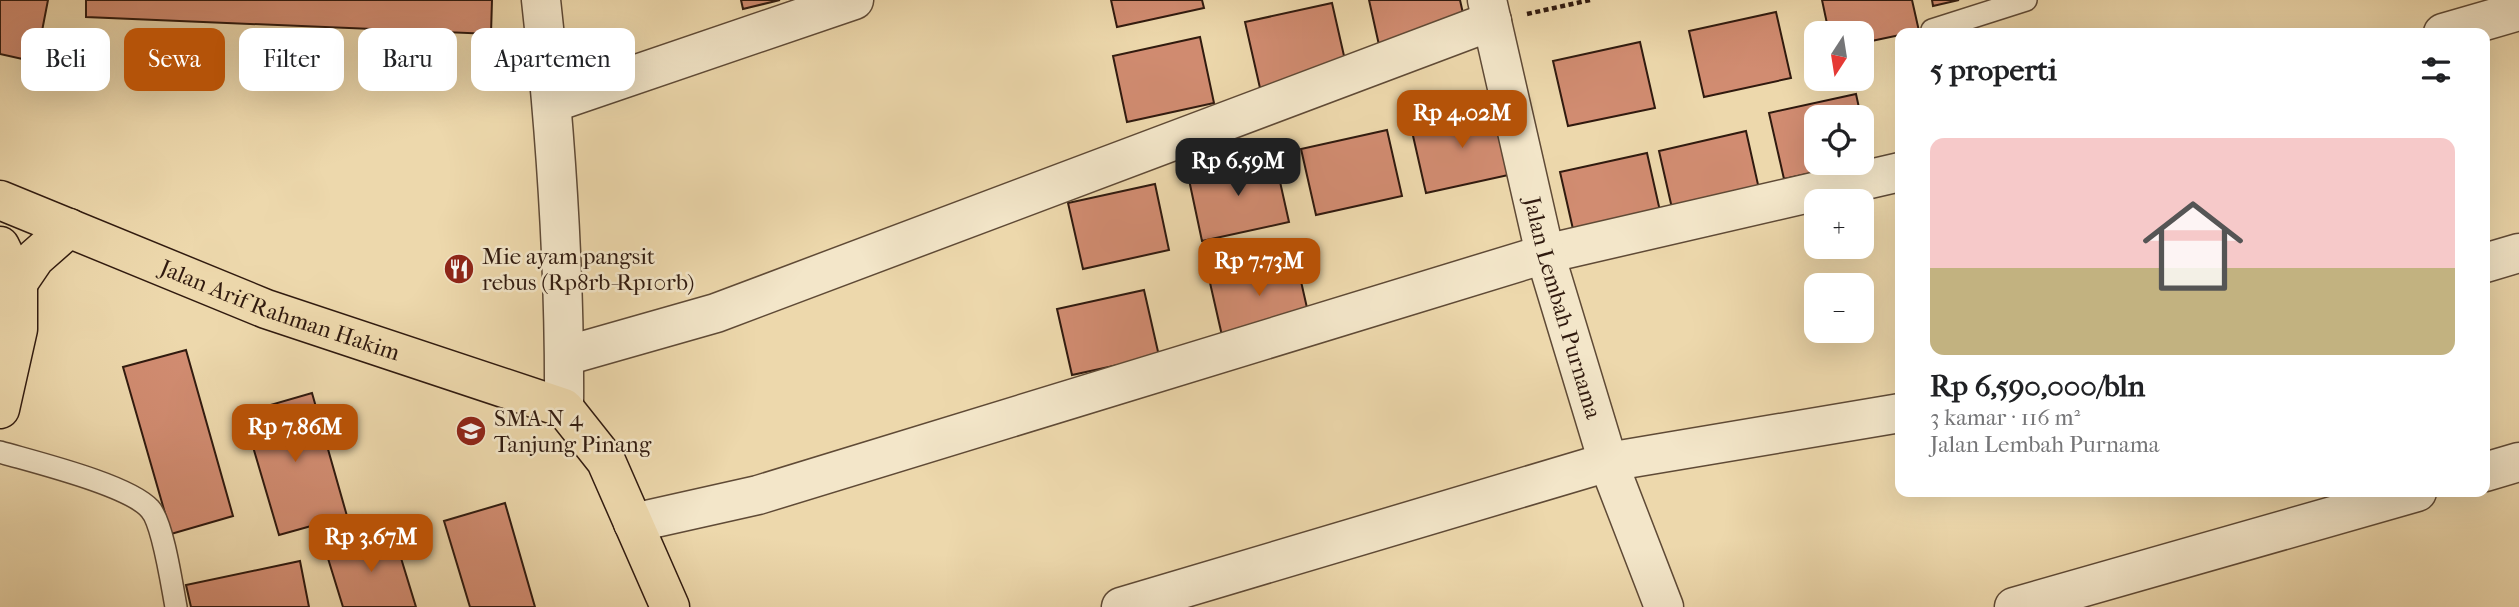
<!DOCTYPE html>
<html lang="id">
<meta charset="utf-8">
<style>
body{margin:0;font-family:"IM FELL French Canon",serif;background:#f6f6f6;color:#202124;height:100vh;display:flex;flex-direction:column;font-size:26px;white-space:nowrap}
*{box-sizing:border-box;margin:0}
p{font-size:23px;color:#757577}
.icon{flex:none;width:38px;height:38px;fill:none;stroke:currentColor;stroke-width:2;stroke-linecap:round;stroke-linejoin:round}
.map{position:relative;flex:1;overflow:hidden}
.details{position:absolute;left:1895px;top:28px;width:595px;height:469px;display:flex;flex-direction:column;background:#fff;border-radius:14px;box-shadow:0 7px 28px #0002}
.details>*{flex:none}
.banner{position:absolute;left:21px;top:28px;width:665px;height:63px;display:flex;gap:14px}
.needle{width:46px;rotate:192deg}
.controls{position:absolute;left:1804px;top:21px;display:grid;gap:14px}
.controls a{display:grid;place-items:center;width:70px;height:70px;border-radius:14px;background:#fff;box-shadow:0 7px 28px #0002;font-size:35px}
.price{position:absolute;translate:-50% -60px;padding:0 16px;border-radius:14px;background:#b45309;color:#fff;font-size:23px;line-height:46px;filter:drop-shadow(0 2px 4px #0008)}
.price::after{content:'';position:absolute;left:50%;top:42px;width:21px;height:16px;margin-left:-10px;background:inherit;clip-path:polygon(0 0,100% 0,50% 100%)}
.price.current{background:#222;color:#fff}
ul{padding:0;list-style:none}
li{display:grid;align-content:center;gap:14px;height:371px;padding:0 35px}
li+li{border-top:2px solid #e0e0e0}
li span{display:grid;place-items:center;height:217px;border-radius:14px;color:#555}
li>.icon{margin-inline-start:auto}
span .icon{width:126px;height:126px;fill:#fffc;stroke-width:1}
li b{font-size:30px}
h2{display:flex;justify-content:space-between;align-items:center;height:84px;padding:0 35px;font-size:30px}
.pill{padding:0 24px;border-radius:14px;background:#fff;box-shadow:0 7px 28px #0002;font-size:24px;line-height:63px}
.pill.current{background:#b45309;color:#fff}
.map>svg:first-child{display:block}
.building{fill:#d18c71;stroke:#301a0f;stroke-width:2}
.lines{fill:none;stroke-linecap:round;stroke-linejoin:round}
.service-casing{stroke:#5f4a36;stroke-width:24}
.minor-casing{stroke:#5f4a36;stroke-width:41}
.tertiary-casing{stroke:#5f4a36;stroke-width:41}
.primary-casing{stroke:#301a0f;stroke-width:41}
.path{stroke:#301a0f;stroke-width:4.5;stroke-dasharray:5 3.5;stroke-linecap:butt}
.service{stroke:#f3e6c9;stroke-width:21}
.minor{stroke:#f3e6c9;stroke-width:38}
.tertiary{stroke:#f3e6c9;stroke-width:38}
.primary{stroke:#edd8ac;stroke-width:38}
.labels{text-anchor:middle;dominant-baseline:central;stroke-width:5;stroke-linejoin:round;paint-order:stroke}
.poi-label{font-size:23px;fill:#301a0f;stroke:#f3e6c9;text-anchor:start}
.street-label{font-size:23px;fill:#301a0f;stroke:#f3e6c9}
</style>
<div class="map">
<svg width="2519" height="607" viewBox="0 0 2519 607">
<rect width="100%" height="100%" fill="#edd8ac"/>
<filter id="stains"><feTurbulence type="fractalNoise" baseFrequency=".00286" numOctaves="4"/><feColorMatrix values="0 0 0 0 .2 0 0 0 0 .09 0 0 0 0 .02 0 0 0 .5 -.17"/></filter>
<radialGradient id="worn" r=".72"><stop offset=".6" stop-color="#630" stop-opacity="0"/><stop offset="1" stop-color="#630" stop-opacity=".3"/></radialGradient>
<!-- building -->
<path class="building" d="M0 0H48L36 62 0 54Z
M86 0H492L491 34 86 17Z
M741 0H780L743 9Z
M1111 0H1202L1204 8 1117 27Z
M1369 0H1460L1466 27 1379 45Z
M1822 0H1912L1919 31 1862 43V33H1829Z
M1932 0H1959L1933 6Z
M1332 3 1347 69 1260 88 1245 22Z
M1776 12 1791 78 1704 97 1689 31Z
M1200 37 1214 103 1127 122 1113 56Z
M1640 42 1655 108 1568 126 1553 61Z
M1856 94 1861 117H1816V163H1858L1784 179 1769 113Z
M1498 108 1513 174 1426 193 1411 127Z
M1862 121 1871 160 1862 162Z
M1387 130 1402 196 1316 215 1301 149Z
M1746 131 1761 198 1674 217 1659 151Z
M1647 153 1662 220 1575 238 1560 172Z
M1274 155 1289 222 1202 241 1188 175Z
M1155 184 1169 250 1083 269 1068 203Z
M1295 255 1310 321 1223 340 1208 274Z
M1144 290 1159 356 1072 375 1057 309Z
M186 350 233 516 171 534 123 367Z
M312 393 347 516 279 535 243 413Z
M505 503 535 607H470L444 521Z
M393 532 416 607H343L326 552Z
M300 561 309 607H191L186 585Z"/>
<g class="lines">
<!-- service casing -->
<g class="service-casing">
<path id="service" d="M1932 30 2026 0
M0 452C34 462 129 485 150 509 163 523 172 586 176 607"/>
</g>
<!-- minor casing -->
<g class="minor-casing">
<path id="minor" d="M2443 33 2519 11
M552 103 854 0
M2485 263 2519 253
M565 356 716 313 1492 21
M2485 472 2519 462
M633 523 758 495 1545 254 1900 172
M1121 607 1608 462 1900 413
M2014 607 2417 492"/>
</g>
<!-- tertiary casing -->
<g class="tertiary-casing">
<g id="tertiary">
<path d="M541 0C556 135 565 272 564 408"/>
<path id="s1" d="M1487 0 1545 254 1608 462 1664 607"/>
</g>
</g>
<!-- primary casing -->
<g class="primary-casing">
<g id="primary">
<path id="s2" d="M0 200 266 309 564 408 606 461 670 607"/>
<path d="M0 246 18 283V329L0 409"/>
<path d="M18 283 35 258 69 228"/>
</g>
</g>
<!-- path -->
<path class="path" d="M1527 14 1590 0"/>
<!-- service -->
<use href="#service" class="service"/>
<!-- minor -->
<use href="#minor" class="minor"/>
<!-- tertiary -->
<use href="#tertiary" class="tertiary"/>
<!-- primary -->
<use href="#primary" class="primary"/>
</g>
<!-- icons -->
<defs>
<g id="restaurant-disc" transform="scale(1.575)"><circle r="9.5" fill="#8f2418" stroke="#f3e6c9"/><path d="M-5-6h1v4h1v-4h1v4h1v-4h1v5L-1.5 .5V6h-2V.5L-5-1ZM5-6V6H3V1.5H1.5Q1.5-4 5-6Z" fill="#fff"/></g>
<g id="school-disc" transform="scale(1.575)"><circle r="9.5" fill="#8f2418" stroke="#f3e6c9"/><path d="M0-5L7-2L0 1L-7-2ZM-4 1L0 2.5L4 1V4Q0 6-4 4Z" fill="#fff"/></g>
</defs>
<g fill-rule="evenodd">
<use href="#restaurant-disc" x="459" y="269"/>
<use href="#school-disc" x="471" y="431"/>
</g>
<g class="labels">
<!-- poi labels -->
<g class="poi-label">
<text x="482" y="256">Mie ayam pangsit<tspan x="482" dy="26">rebus (Rp8rb-Rp10rb)</tspan></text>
<text x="494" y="418">SMA N 4<tspan x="494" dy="26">Tanjung Pinang</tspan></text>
</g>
<!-- street labels -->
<g class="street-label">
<text stroke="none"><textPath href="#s1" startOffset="317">Jalan Lembah Purnama</textPath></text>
<text stroke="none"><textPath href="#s2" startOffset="301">Jalan Arif Rahman Hakim</textPath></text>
</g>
</g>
<rect width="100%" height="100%" filter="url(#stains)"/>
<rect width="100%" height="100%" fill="url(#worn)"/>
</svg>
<div class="controls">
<a><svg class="needle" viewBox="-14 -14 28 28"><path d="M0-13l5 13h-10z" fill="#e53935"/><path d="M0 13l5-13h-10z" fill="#757577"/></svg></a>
<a><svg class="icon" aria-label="locate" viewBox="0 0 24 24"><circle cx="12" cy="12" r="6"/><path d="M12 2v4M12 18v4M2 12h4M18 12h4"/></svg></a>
<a>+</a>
<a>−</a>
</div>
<b class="price" style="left:1462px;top:150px">Rp 4.02M</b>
<b class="price current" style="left:1238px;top:198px">Rp 6.59M</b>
<b class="price" style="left:1259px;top:298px">Rp 7.73M</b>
<b class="price" style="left:295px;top:464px">Rp 7.86M</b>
<b class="price" style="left:371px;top:574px">Rp 3.67M</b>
<div class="banner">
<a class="pill">Beli</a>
<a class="pill current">Sewa</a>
<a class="pill">Filter</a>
<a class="pill">Baru</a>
<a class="pill">Apartemen</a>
</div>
<section class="details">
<h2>5 properti<svg class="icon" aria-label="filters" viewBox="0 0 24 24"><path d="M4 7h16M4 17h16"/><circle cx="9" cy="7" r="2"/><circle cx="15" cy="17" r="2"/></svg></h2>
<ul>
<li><span style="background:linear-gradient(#f6c9c9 60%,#c2b280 0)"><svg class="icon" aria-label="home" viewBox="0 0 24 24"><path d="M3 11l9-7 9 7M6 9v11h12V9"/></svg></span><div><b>Rp 6,590,000/bln</b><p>3 kamar · 116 m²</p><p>Jalan Lembah Purnama</p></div></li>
</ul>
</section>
</div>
